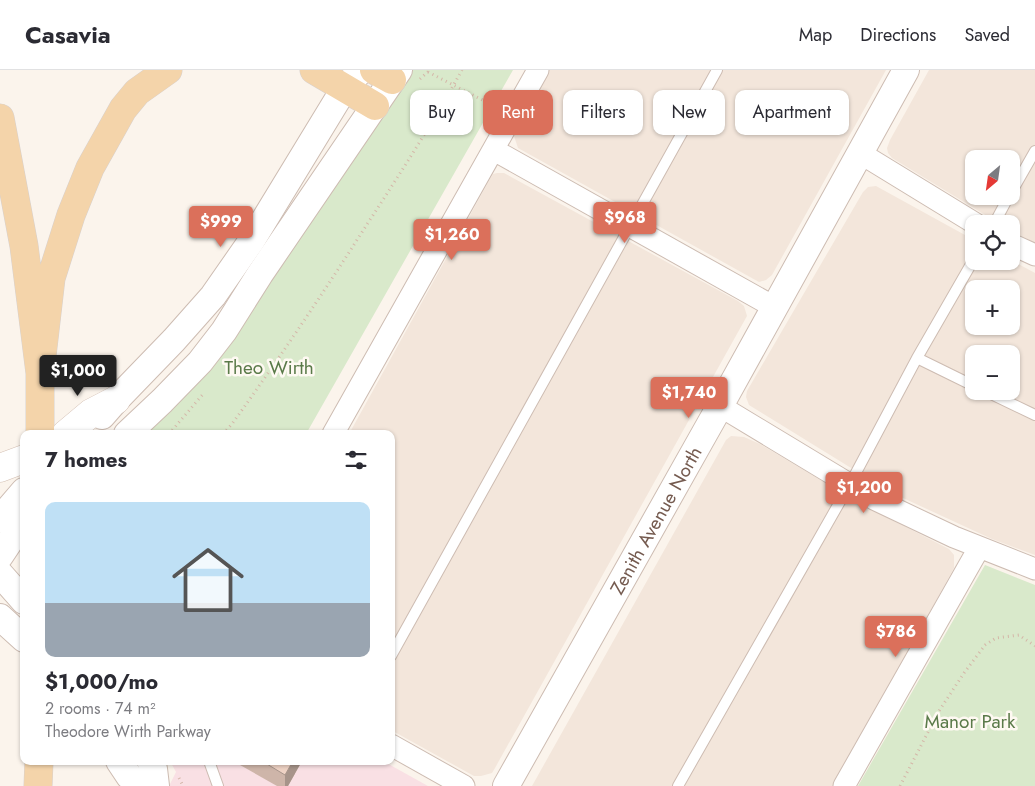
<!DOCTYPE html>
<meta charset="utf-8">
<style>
body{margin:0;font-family:Jost,sans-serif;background:#f7f7f7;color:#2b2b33;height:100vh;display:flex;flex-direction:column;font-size:19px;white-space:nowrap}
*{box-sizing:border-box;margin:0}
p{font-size:16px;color:#7c7c81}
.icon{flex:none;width:28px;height:28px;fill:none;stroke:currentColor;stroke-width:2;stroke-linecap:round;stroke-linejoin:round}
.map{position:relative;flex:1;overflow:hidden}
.side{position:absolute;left:20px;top:360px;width:375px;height:335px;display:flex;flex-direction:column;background:#fff;border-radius:10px;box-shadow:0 1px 4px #0004}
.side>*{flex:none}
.guide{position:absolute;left:410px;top:20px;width:475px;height:45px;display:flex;gap:10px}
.needle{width:32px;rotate:209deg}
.fabs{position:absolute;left:965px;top:80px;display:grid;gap:10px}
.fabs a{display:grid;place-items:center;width:55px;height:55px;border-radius:10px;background:#fff;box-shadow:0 1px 4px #0004;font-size:25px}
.price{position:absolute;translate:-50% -42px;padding:0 11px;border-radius:5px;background:#db705b;color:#fff;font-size:16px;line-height:32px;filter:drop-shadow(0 1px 2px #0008)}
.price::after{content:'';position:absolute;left:50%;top:30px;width:15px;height:11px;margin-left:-8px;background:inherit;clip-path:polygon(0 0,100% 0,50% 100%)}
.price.current{background:#222;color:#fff}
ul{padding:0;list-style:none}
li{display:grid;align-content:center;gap:10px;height:265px;padding:0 25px}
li+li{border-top:1px solid #e1e1e2}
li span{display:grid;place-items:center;height:155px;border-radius:10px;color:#555}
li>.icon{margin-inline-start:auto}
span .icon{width:90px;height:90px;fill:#fffc;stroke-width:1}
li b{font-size:21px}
h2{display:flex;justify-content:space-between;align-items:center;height:60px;padding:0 25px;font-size:21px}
.tag{padding:0 18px;border-radius:10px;background:#fff;box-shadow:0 1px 4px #0004;font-size:18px;line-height:45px}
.tag.current{background:#db705b;color:#fff}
header{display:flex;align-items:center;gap:30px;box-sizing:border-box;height:70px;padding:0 25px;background:#fff;border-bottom:1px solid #e1e1e2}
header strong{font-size:24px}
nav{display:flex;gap:28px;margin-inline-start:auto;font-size:18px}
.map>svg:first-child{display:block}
.residential{fill:#f3e6db;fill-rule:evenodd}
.medical{fill:#f9e0e4}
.green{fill:#d9e9cb}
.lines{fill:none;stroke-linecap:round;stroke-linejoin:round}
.service-casing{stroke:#cdbcb2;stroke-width:12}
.minor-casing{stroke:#cdbcb2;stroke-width:23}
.tertiary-casing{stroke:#cdbcb2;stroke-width:28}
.secondary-casing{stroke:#d2beb2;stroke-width:29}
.primary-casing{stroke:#d8d1ce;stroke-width:29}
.path{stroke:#d4b6a8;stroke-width:3;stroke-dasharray:1 4;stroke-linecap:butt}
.service{stroke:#fff;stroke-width:10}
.minor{stroke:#fff;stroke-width:21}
.tertiary{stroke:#fff;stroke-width:26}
.secondary{stroke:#fff;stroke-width:28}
.primary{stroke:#f4d4aa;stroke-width:28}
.wall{fill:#ceb5a9}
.shaded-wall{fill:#a7948a}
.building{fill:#efd3c5;stroke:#a7948a}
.labels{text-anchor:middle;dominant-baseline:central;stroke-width:5;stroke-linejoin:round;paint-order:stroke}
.park-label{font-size:19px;fill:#5a7a49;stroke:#fef9f2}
.street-label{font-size:19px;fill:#755b50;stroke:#fef9f2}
</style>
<header>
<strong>Casavia</strong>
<nav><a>Map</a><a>Directions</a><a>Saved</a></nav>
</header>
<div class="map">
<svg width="1035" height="716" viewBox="0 0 1035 716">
<rect width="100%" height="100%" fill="#fbf4ec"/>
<!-- residential -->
<path class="residential" d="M549 0H886L772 205 766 210 759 212 518 78 514 66 515 59Z
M929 0H1035V173L1011 161V154H1000L892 88 888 83 887 78 890 70ZM974 89H1011V126H974Z
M497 103H504L738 231 744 236 747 246 495 698 492 703 481 706H474L391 660V364H349L490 109 493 104Z
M876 116 974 170V191L1011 190 1035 203V485L992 469 890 422 749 335 746 327 747 321 863 122 868 117ZM974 219H1011V256H974ZM974 284H1011V321H974Z
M731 366 744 367 760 374 859 433 949 479 954 485V498L834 716H532L726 370Z"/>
<!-- medical -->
<path class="medical" d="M170 691H383L428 716H169L176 702Z"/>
<!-- green -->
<path class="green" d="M413 0H513L306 364H133Z
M985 495 1035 515V716H858Z"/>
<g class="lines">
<!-- service casing -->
<g class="service-casing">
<path id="service" d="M1011 123 1035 81
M994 154 1009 126
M917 288 974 316
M985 321 1035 345
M391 586 717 0
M209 691 218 716
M678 716 850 414 917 288 974 189"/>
</g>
<!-- minor casing -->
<g class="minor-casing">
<path id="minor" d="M494 80 774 237
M860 83 976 154
M1011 174 1035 185
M720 336 874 429 954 467 1035 499
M333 364 538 0
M391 675 464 716
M844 716 979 478"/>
</g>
<!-- tertiary casing -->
<g class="tertiary-casing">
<g id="tertiary">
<path d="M102 346 116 330 174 270 213 226 252 170 344 19 361 0"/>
<path d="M127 364 162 331 200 292 224 261 260 204 399 0"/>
<path d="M0 449 24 421"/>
<path d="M0 486 24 450"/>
<path d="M0 504 24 531"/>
<path d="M0 547 24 569"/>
<path d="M119 691 129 706 141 716"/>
<path d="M150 691 154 699 156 716"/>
<path id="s1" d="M506 716 720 336 906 0"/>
</g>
</g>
<!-- secondary casing -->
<g class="secondary-casing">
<path id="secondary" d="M66 364 91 343 116 330
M0 398 24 389"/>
</g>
<!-- primary casing -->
<g class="primary-casing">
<path id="primary" d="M314 0 375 36
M374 0 392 10
M0 48 24 176 40 303V364
M40 303 51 208 71 145 90 98 123 39 137 22 168 0
M38 716 39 691"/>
</g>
<!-- path -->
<path class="path" d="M428 2 496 37
M420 9 430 0
M169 364 204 323
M223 364 232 354C278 290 322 225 364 159 398 107 432 54 462 0
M179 708 183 716
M900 716 939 641 964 603 985 575 996 568 1019 565 1035 576"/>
<!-- service -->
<use href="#service" class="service"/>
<!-- minor -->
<use href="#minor" class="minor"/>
<!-- tertiary -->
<use href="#tertiary" class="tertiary"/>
<!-- secondary -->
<use href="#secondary" class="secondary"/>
<!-- primary -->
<use href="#primary" class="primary"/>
</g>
<!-- wall -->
<path class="wall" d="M233 691H302L288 716H277Z"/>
<!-- shaded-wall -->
<path class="shaded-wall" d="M293 691H302L288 716H285V705Z"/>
<!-- building -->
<path class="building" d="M262 691H293L285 705Z"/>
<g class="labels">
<!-- park labels -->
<g class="park-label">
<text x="269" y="297">Theo Wirth</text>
<text x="970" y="651">Manor Park</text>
</g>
<!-- street labels -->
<g class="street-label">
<text stroke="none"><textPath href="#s1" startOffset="305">Zenith Avenue North</textPath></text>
</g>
</g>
</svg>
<div class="fabs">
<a><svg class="needle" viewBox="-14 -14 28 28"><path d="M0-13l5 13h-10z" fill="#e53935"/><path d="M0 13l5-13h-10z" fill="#7c7c81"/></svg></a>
<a><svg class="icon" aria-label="locate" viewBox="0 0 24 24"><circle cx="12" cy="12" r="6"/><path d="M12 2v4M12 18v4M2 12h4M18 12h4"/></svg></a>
<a>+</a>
<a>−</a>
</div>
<b class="price" style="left:625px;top:174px">$968</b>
<b class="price" style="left:221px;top:178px">$999</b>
<b class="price" style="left:452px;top:191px">$1,260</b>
<b class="price current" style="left:78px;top:327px">$1,000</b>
<b class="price" style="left:689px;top:349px">$1,740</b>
<b class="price" style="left:864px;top:444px">$1,200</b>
<b class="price" style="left:896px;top:588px">$786</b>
<div class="guide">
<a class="tag">Buy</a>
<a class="tag current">Rent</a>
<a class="tag">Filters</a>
<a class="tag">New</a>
<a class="tag">Apartment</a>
</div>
<section class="side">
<h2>7 homes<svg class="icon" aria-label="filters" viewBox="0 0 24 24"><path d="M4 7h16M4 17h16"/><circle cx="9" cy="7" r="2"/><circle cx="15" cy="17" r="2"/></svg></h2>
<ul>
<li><span style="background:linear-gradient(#bfe0f5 65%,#9aa5b1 0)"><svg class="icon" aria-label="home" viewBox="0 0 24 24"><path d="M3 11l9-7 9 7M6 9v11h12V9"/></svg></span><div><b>$1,000/mo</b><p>2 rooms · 74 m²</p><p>Theodore Wirth Parkway</p></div></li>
</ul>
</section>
</div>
